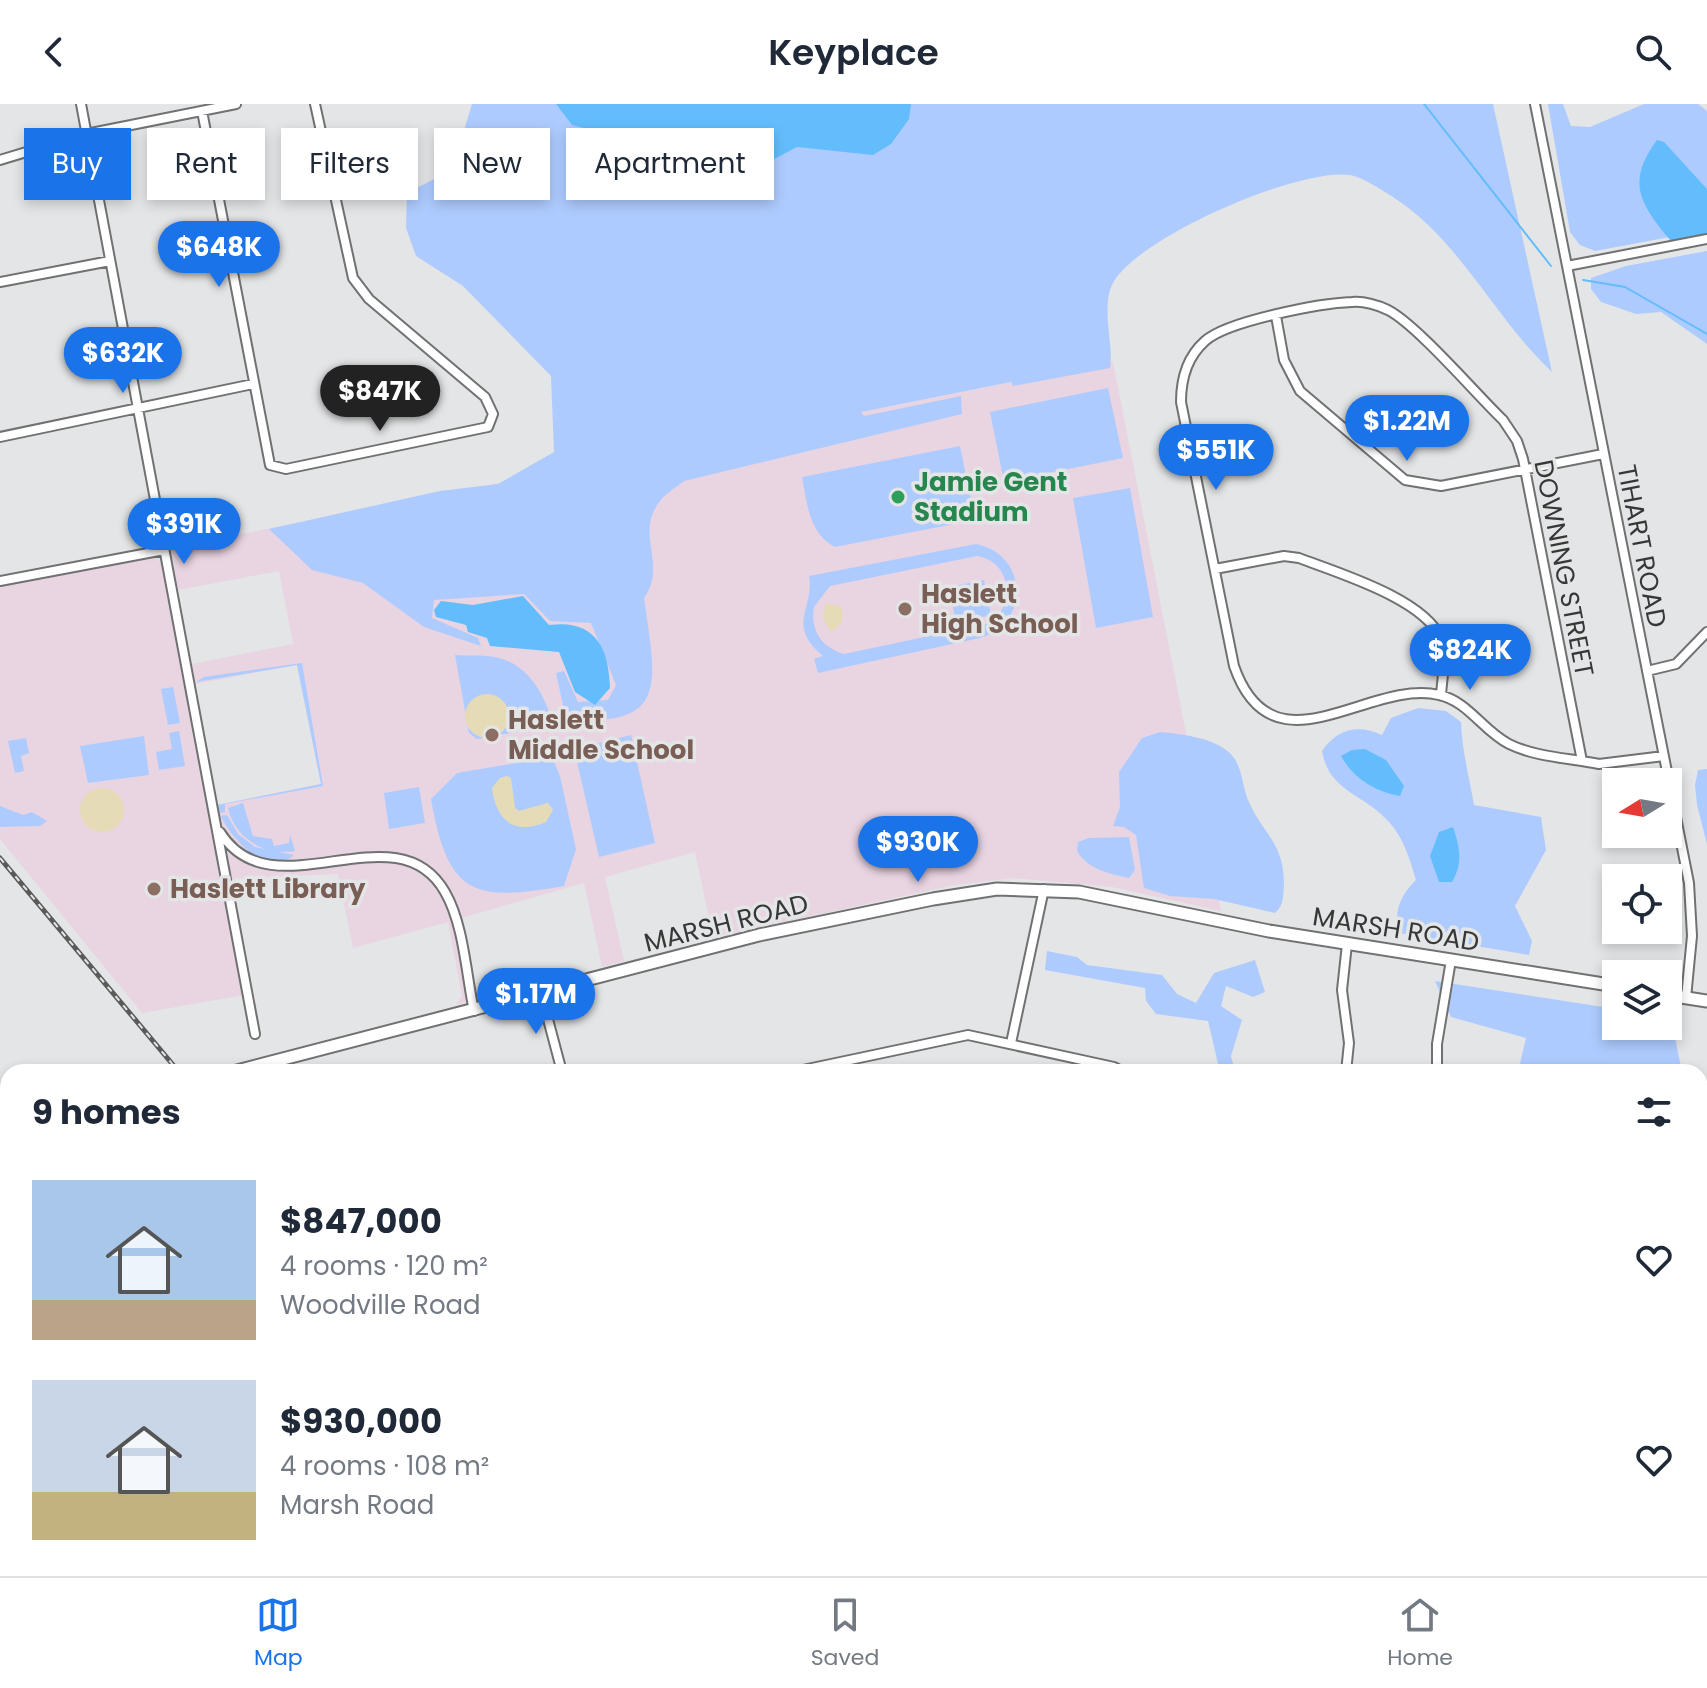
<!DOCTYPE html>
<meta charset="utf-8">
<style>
body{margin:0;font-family:Poppins,sans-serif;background:#f2f2f3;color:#1f2937;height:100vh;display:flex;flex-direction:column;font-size:30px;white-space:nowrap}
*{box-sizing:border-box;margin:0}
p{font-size:26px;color:#747a83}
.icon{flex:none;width:44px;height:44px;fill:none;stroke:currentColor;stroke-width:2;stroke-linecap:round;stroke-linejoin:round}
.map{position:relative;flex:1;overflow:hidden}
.sheet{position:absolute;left:0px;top:960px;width:1708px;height:512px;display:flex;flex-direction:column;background:#fff;border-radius:24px 24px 0 0;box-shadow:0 4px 12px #0003}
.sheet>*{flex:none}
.top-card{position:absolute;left:24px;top:24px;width:800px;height:72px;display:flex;gap:16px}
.needle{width:52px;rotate:259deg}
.fabs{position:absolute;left:1602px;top:664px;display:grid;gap:16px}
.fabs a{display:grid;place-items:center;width:80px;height:80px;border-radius:0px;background:#fff;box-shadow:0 4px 12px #0003;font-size:40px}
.price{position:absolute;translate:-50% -68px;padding:0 18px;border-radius:28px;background:#1a73e8;color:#fff;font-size:26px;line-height:52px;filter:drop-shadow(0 2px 4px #0008)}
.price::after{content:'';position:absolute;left:50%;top:48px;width:24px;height:18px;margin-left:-12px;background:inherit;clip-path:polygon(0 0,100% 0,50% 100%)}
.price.selected{background:#222;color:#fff}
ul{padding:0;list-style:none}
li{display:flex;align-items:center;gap:24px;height:200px;padding:0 32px}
li span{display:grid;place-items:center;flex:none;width:224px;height:160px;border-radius:0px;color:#555}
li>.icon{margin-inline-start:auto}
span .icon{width:96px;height:96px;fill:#fffc;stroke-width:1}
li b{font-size:34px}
h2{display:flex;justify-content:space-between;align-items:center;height:96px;padding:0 32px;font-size:34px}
.chip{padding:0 28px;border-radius:0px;background:#fff;box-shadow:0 4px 12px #0003;font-size:28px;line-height:72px}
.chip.selected{background:#1a73e8;color:#fff}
header{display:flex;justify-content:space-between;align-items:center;height:104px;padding:0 32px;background:#fff;font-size:36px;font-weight:600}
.tabs{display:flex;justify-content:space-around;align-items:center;height:112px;border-top:2px solid #e0e1e3;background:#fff;font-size:22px;color:#747a83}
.tabs a{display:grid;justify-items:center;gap:4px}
.tabs .selected{color:#1a73e8}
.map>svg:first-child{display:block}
.education{fill:#e9d4e2}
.green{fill:#aecbff;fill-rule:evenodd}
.sand{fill:#e5dcb7}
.water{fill:#63bdfc}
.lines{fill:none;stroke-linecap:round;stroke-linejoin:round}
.stream{stroke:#63bdfc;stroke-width:2}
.street-casing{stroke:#707171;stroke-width:12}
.secondary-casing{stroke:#707171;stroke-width:15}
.street{stroke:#fff;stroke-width:8}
.secondary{stroke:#fff;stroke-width:11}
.rail-casing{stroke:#5a5a5b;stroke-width:5}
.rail{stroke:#e4e5e6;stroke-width:2;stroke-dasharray:6;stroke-linecap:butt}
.leisure-dot{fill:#2e9e5b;stroke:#e4e5e6;stroke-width:3}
.education-dot{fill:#8d6e63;stroke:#e4e5e6;stroke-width:3}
.labels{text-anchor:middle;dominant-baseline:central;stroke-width:7;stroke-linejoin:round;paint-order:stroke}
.leisure-label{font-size:26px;font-weight:bold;fill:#27864d;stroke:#e4e5e6;text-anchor:start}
.street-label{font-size:26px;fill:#373737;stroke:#e4e5e6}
.education-label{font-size:26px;font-weight:bold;fill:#785e54;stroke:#e4e5e6;text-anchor:start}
</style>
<header><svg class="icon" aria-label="back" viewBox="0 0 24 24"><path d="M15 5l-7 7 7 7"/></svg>Keyplace<svg class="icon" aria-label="search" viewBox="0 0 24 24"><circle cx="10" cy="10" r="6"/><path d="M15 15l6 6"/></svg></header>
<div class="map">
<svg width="1707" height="1472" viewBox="0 0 1707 1472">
<rect width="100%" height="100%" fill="#e4e5e6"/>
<!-- education -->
<path class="education" d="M1113 258 1221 807 1112 783 1013 774 955 781 713 833 695 748 605 773 624 857 602 863 584 779 461 814 475 887 484 894 456 901 462 892 448 818 353 844 338 770 230 775 217 701 321 680 297 561 195 580 192 560 293 540 279 467 178 486 170 444Z
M153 453 162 459 244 891 142 909 0 735V482Z"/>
<!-- green -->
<path class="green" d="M472 0H1493L1552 268C1495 215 1460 136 1393 93 1382 86 1362 73 1350 71 1300 63 1134 134 1112 181 1101 205 1114 242 1110 264L1013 282 1011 278 861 308 864 312 961 292 962 310 684 377C677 383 666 389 660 397 634 430 668 460 644 494 655 575 672 625 566 615L556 569 564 567 578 598 608 596 616 581 591 519 550 517 524 490 434 496 432 514 478 534 481 542 424 523 363 479 312 466 269 425 440 387 498 380 554 348 551 272 463 182 416 152 406 124 407 89 438 73 476 69 459 43Z
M1548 0H1563L1571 22 1590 23 1644 0H1698L1707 7V126L1595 147 1580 141 1570 128Z
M1707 147V240L1661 208 1636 210 1601 198 1591 185V174L1626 162Z
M1108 284 1123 354 1004 378 990 308Z
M960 342 975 416 835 443C809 430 807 399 802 373Z
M1130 384 1153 513 1096 524 1073 394Z
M976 440C1028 450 1031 520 980 534L818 569 814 555 823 552C785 521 815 504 809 472ZM977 452C1011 458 1016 498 991 519L844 550C821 543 810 526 814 503L830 482Z
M984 476 991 511 956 519 949 483Z
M455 551C466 552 476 551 487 552 524 554 545 588 553 621L477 635 469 629Z
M302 559 323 682 225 700V708L220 709 217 701 321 680 297 561 196 578 204 573Z
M173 583 180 619 168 621 161 585Z
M1418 604 1446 607 1461 618C1462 647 1469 672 1474 701L1541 713 1546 746 1515 802 1532 837 1529 851 1399 829C1393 808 1401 790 1416 776 1409 753 1403 731 1385 714 1361 689 1329 687 1322 647 1337 625 1358 620 1382 631L1391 614Z
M179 627 185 662 159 666 156 648 172 645 169 629Z
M1160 628C1181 630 1209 633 1226 646 1243 658 1241 679 1248 696 1263 731 1284 738 1284 780 1283 792 1284 801 1275 809L1214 795 1170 792 1144 784 1136 731 1124 723 1113 722 1120 703 1119 668 1142 634Z
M631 631 655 739 599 753 574 645Z
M144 632 149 671 88 679 80 642Z
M26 634 29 649 21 652 24 667 15 669 8 637Z
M552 653 560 672 576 745 564 782C474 798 448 792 431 695L457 669Z
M1707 665V740L1697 701 1695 681 1698 666Z
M419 683 425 719 389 725 384 689Z
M243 699 253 732 272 735 274 742 289 739 290 731 295 747C265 752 235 735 228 704Z
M0 702 23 711 32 708 47 717 40 722 0 723Z
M227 711 238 730 255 743 294 751C268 775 230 734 221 712Z
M1129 733 1135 766 1129 774C1110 770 1087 765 1077 747L1078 738 1089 734Z
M1047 847 1077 853 1087 861 1162 871 1177 890 1196 899 1214 869 1255 856 1265 888 1253 893 1226 882 1221 902 1242 916 1231 952 1235 968H1220L1208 917 1156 910 1146 897 1145 884 1045 866Z
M1435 877 1616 905V922H1653L1674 929 1682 968H1518L1526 934 1451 913Z
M1707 1124V1472H1239L1230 1464H1700V1125Z
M0 1426H8V1464H684L693 1472H0Z
M793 1464H907L912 1472H790Z"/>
<!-- sand -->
<path class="sand" d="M826 499 841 503C845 516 842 521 831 528L823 514Z
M465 612a22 22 0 1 1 44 0a22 22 0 1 1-44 0Z
M507 672 511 674 515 704 519 707 548 699 553 706 546 718C514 732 496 716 492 684L500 674Z
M80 706a22 22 0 1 1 44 0a22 22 0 1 1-44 0Z"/>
<!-- water -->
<path class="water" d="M556 0H911L909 15 891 40 873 51 797 43 748 69 667 56 615 32 572 21Z
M1657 36 1664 38 1707 85V130L1671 137C1641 101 1625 79 1657 36Z
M523 492 549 521C594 515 609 542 610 584L595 601 575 588 559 548 490 542 487 534 468 528 466 521 436 513 434 506 441 497 473 501Z
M1365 645 1386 656 1404 682 1400 692C1375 688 1353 674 1341 652L1352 646Z
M1453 723C1460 744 1463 759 1452 778H1439L1430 752 1439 728Z"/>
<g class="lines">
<!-- stream -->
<path class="stream" d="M1424 0 1551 162
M1583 176 1625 183 1707 230"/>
<!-- street casing -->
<g class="street-casing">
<path id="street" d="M81 0 255 930
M1535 0 1689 779 1692 832 1686 894
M202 7 270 361 286 365 488 323 493 310 485 293 369 195 353 174 315 0
M0 56 86 30 236 0
M1567 162 1707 135
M0 178 110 157
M1276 212 1284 256 1300 287 1405 376 1441 382 1603 350
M0 333 253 280
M1215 465 1284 452 1299 454C1338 469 1425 495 1441 535 1447 552 1442 574 1441 591
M0 477 164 446
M1647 567 1676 560 1707 528
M1582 657 1523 355 1517 337 1503 316C1476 290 1417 221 1388 206 1377 201 1364 197 1352 198 1321 199 1227 217 1205 237 1187 253 1181 275 1181 298L1234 562C1273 674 1369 574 1439 591 1468 597 1483 627 1509 640 1535 653 1569 654 1599 660L1664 652
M220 728C272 812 396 702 445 788 464 821 466 870 474 907
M541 889 562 968
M1011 939 1044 785
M793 968 968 931 1114 963 1123 968
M1346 968 1349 939 1342 886 1347 840
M1437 968V940L1451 856
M969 1464 974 1472"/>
</g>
<!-- secondary casing -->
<g class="secondary-casing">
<path id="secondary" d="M1668 891 1707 897
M233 968 759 831 933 795 997 785 1079 788 1269 827 1616 882
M0 1021 8 1019"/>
</g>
<!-- street -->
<use href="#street" class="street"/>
<!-- secondary -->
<use href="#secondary" class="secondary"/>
<!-- rail casing -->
<g class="rail-casing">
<path id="rail" d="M0 754 179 968
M708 1464 716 1472"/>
</g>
<!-- rail -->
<use href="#rail" class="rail"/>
</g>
<!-- markers -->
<circle class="leisure-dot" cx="898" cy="393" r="8"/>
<g class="education-dot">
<circle cx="905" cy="505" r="8"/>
<circle cx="492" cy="631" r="8"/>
<circle cx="154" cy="785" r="8"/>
</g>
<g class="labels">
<!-- leisure labels -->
<g class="leisure-label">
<text x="914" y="378">Jamie Gent<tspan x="914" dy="30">Stadium</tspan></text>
</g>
<!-- street labels -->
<g class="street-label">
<text transform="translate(1642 442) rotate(79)">TIHART ROAD</text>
<text transform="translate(1564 464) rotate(79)">DOWNING STREET</text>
<text transform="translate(726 819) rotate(-14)">MARSH ROAD</text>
<text transform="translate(1396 825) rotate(9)">MARSH ROAD</text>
</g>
<!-- education labels -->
<g class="education-label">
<text x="921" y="490">Haslett<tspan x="921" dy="30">High School</tspan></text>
<text x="508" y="616">Haslett<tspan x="508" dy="30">Middle School</tspan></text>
<text x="170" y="785">Haslett Library</text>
</g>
</g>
</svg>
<div class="fabs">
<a><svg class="needle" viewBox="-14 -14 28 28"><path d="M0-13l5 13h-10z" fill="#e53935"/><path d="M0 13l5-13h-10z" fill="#747a83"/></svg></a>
<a><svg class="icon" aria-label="locate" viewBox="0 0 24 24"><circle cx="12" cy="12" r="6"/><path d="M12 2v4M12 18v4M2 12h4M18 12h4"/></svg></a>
<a><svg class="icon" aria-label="layers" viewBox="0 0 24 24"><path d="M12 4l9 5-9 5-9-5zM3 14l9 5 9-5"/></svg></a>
</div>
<b class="price" style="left:219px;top:185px">$648K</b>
<b class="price" style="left:123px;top:291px">$632K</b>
<b class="price selected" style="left:380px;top:329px">$847K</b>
<b class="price" style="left:1407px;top:359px">$1.22M</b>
<b class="price" style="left:1216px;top:388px">$551K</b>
<b class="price" style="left:184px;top:462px">$391K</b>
<b class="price" style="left:1470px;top:588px">$824K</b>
<b class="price" style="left:918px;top:780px">$930K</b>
<b class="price" style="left:536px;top:932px">$1.17M</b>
<div class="top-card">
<a class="chip selected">Buy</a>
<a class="chip">Rent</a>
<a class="chip">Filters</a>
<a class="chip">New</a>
<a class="chip">Apartment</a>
</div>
<section class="sheet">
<h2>9 homes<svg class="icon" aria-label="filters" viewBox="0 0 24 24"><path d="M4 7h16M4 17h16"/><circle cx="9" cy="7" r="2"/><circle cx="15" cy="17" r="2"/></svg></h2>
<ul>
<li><span style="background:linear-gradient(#a9c7e8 75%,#b9a48a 0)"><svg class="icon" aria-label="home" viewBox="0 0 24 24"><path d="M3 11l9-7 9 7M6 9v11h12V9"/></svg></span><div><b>$847,000</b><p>4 rooms · 120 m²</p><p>Woodville Road</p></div><svg class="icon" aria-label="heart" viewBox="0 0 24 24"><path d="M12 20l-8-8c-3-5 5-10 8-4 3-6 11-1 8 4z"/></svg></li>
<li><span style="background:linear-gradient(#c9d6e8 70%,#c2b280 0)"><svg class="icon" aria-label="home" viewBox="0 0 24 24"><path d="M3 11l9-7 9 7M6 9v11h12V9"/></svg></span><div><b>$930,000</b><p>4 rooms · 108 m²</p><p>Marsh Road</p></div><svg class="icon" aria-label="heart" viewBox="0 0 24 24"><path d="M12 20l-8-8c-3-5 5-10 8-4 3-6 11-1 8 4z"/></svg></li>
</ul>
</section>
</div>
<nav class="tabs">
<a class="selected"><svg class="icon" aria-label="map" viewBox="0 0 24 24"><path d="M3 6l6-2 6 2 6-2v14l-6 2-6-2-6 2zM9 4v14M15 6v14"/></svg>Map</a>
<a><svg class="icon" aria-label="saved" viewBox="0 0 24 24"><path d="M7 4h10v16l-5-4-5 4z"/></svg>Saved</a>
<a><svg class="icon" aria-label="home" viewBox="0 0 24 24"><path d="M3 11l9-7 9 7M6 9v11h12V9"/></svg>Home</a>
</nav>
